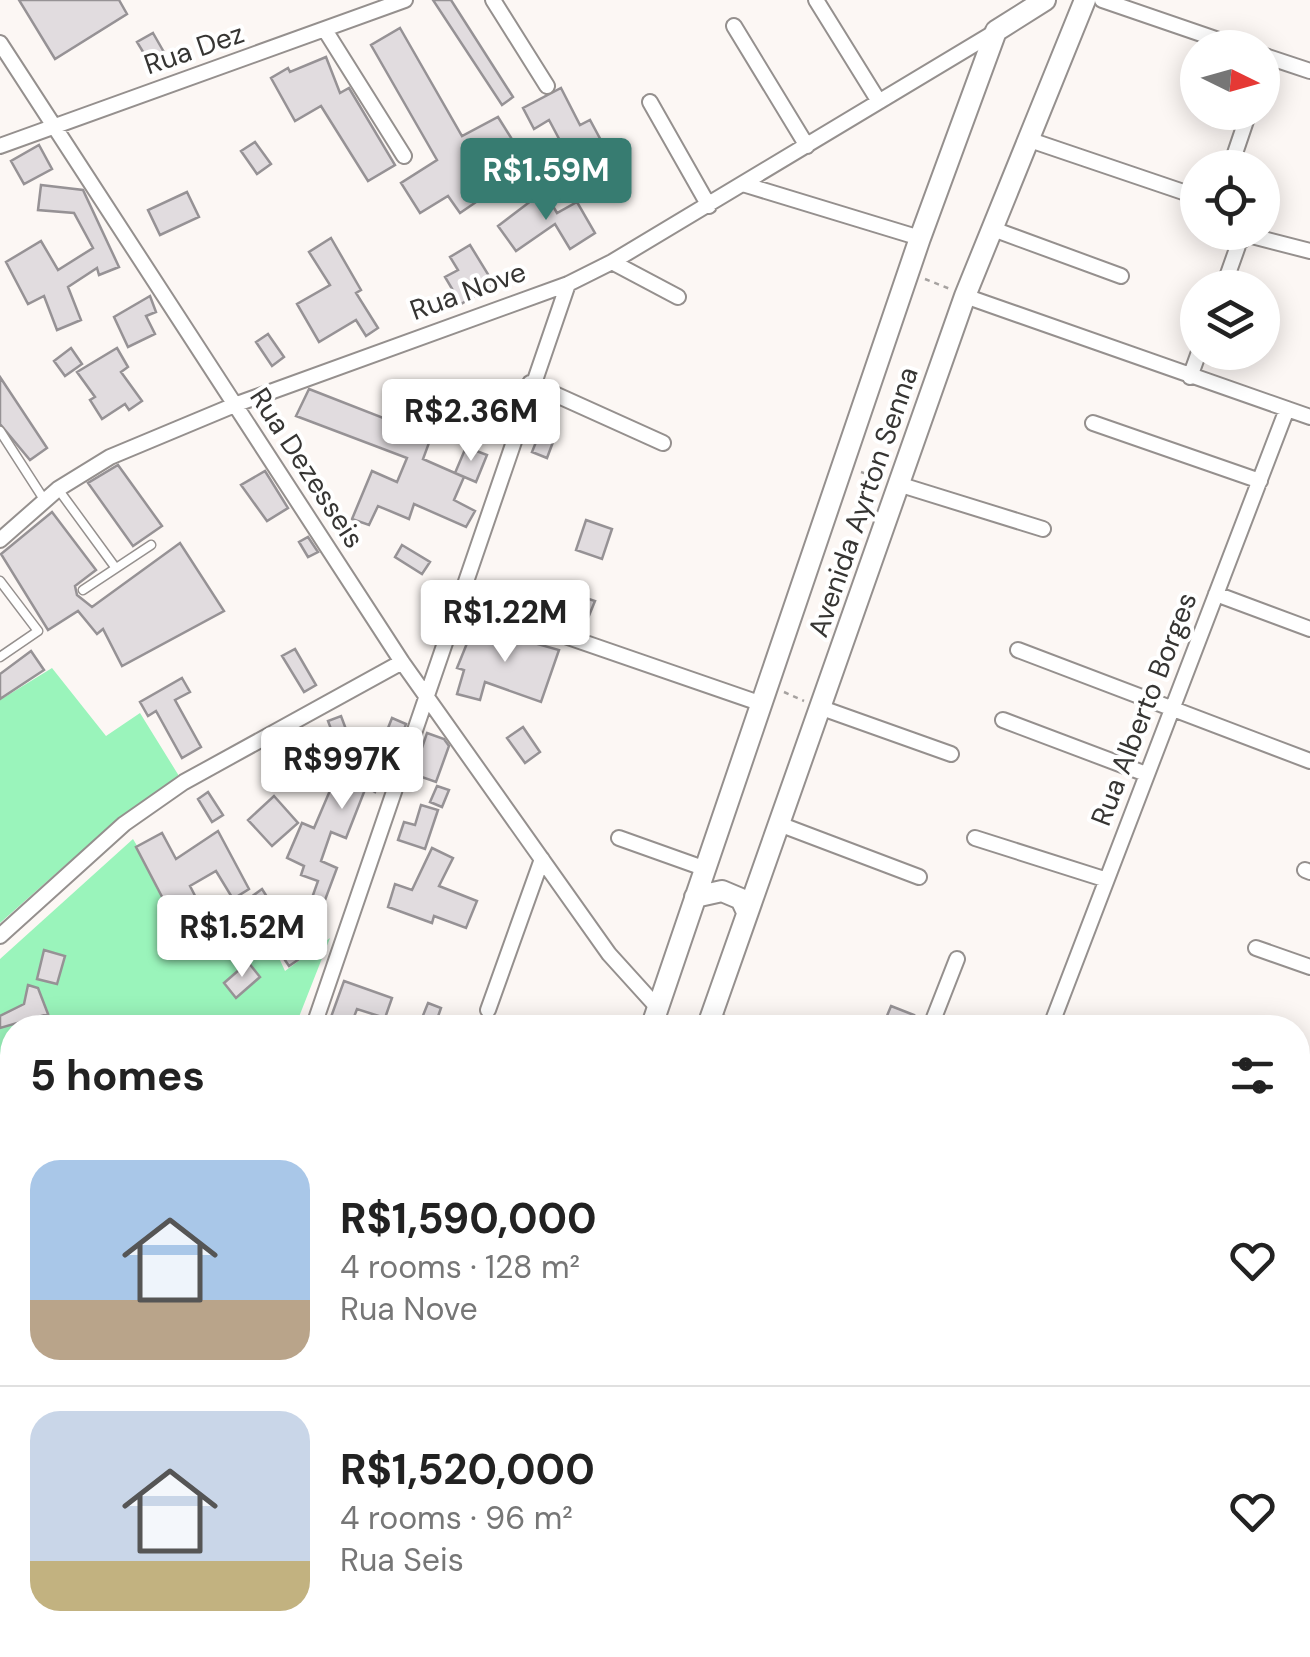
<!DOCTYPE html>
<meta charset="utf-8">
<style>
body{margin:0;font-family:"DM Sans",sans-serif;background:#f6f6f6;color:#222;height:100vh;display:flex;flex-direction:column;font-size:38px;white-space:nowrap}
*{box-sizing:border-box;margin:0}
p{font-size:32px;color:#767676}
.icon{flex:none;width:55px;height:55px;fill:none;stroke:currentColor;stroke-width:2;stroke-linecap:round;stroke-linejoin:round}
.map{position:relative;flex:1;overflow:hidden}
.panel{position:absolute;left:0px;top:1015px;width:1310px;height:642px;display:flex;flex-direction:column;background:#fff;border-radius:40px 40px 0 0;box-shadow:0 5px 25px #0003}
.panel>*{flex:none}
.needle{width:65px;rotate:95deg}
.fabs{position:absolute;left:1180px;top:30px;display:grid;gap:20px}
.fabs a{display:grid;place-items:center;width:100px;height:100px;border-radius:50%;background:#fff;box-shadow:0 5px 25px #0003;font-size:50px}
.price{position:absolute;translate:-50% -85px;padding:0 22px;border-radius:10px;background:#fff;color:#222;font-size:32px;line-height:65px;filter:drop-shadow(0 2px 5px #0008)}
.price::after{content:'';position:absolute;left:50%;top:60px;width:30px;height:22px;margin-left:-15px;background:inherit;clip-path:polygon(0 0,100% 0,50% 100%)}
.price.current{background:#377c71;color:#fff}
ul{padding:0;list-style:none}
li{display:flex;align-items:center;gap:30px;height:250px;padding:0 30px}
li+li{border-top:2px solid #e0e0e0}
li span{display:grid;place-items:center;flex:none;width:280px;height:200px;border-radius:30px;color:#555}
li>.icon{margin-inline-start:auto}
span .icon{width:120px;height:120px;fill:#fffc;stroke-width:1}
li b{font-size:42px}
h2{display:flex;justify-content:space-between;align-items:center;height:120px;padding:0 30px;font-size:42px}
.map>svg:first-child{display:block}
.green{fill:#9af4bb}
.building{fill:#e1dcdf;stroke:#969295;stroke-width:2.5}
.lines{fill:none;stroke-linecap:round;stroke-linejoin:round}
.lane-casing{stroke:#95908e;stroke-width:11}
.street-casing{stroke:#95908e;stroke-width:18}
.secondary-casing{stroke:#95908e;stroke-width:24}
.path{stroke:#a6a2a0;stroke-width:2.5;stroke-dasharray:5 5;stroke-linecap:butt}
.lane{stroke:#fff;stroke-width:8}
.street{stroke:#fff;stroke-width:14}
.secondary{stroke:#fff;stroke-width:20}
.labels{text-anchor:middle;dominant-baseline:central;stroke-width:8;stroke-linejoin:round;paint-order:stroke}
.street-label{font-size:28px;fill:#363533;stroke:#fff}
</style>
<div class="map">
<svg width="1310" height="1657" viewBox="0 0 1310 1657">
<rect width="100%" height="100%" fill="#fcf7f4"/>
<!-- green -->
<path class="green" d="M52 668 106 736 140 713 179 776 70 861 0 923V700Z
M133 839 197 947 215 904 252 899 294 912 274 947 285 971 330 938 295 1027 12 1028V1163L0 1145V959Z
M103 1645H158L171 1657H107Z"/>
<!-- building -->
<path class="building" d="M19 0H119L127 14 55 59Z
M433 0H451L513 97 502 105Z
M400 28 462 136 498 117 515 144 467 175 482 198 460 213 448 196 420 213 401 183 437 160 371 45Z
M153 33 169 61 154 70 137 42Z
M326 57 340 93 349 88 395 165 368 181 321 106 295 121 271 78 288 68 290 72Z
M561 88 580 125 590 120 604 146 572 163 549 120 534 129 523 108Z
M255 142 271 164 257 174 241 151Z
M39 145 52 169 24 184 11 161Z
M41 185 83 190 119 267 99 275 97 268 68 287 81 320 57 330 44 296 28 304 6 262 41 241 58 270 93 248 74 213 38 210Z
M544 191 557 213 577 202 595 233 570 249 555 224 516 251 498 226Z
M187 192 199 217 160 235 148 210Z
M331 238 361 290 356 293 378 328 366 336 356 320 319 342 297 304 330 285 309 252Z
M470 245 494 284 461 304 445 277 458 270 450 257Z
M150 296 156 312 146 316 155 334 128 347 114 317Z
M268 334 284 357 272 366 256 342Z
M71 348 82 364 65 376 54 361Z
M117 348 128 367 121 372 142 401 129 410 125 404 102 419 90 400 95 397 77 372Z
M0 377 47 448 30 460 0 424Z
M309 389 401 425 403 421 433 432 423 459 464 477 454 500 475 511 466 527 414 504 409 519 378 506 369 525 352 519 372 471 397 482 407 458 296 416Z
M538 437 553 442 547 458 532 452Z
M466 447 487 455 476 482 455 473Z
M118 465 162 526 133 546 88 483Z
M265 471 288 508 267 521 241 485Z
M52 512 96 570 75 586 77 595 92 607 180 543 224 611 122 666 103 629 97 634 78 611 48 630 1 554Z
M586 520 612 529 602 559 576 550Z
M308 537 318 552 308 557 299 542Z
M402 545 430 562 422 574 395 557Z
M526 584 553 597 556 588 595 601 586 623 516 604Z
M474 626 559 650 541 702 485 682 480 700 457 694 464 670 457 668Z
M295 649 316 685 304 692 282 656Z
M31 651 44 670 0 699V674Z
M182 678 190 692 175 700 201 747 182 758 156 711 148 716 140 702Z
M341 716 350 740 337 745 328 721Z
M392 718 406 724 397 749 375 792 366 787 346 838 331 832 321 861 337 868 325 900 313 895 318 881 301 875 304 866 287 858 302 823 314 828 337 774 352 780 368 751 377 756Z
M523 727 540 752 525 763 507 738Z
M427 733 444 739 449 746 436 782 413 774Z
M437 786 449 790 442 807 430 802Z
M208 792 223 815 212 822 198 799Z
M274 796 298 823 272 846 248 820Z
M421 805 438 810 425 849 398 840 404 822 415 825Z
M218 831 249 889 233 899 216 871 190 886 207 919 181 933 136 847 162 833 176 859Z
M432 848 453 858 439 886 477 901 466 928 434 916 432 923 388 907 395 884 412 890Z
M262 889 269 900 254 911 247 900Z
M292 931 308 953 289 966 274 944Z
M44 950 65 956 57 984 37 979Z
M248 962 260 977 236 998 224 983Z
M344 981 392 998 385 1018 357 1009 351 1025 331 1017Z
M28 985 38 988 48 1014 0 1028V1016L24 1004Z
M428 1003 441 1008 434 1028H418Z
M891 1006 914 1015 909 1028H882Z
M0 1144 12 1162V1170L0 1178Z
M12 1200V1229L0 1237V1208Z
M12 1294V1344L0 1328V1302Z"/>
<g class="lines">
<!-- lane casing -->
<g class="lane-casing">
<path id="lane" d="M0 431 45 501
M58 489 115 567
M0 581 38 631 0 657
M83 590 151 545"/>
</g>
<!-- street casing -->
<g class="street-casing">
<path id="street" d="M493 0 547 86
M816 0 878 100
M1102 0 1242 48
M734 26 807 146
M325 30 404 156
M0 43 402 662 609 954 657 1007
M1262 55 1310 71
M650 102 709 206
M1030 140 1198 197
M0 146 405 0
M1230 168 1249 112
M746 185 920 238
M993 229 1121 276
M612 262 678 297
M1223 288 1239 243 1248 235 1310 251
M965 296 1310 417
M1190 377 1199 352
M530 383 663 443
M1093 423 1260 481
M898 484 1043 529
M0 540 58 489 110 457 237 404 568 284 612 262 995 32
M1216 594 1310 629
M458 599 762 704
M1018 650 1310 761
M819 707 951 754
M1003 720 1146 774
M779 824 919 877
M619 838 706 869
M975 838 1104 879
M1305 870 1310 872
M0 936 124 824 184 782 402 662
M1256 948 1310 967
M488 1010 542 859
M710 1019 736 1028
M313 1028 568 284
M930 1028 957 959
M1050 1028 1287 409
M1298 1252 1310 1219
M1298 1421 1310 1426
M0 1586 12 1591
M50 1645 55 1657
M674 1645 708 1657
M1277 1645 1303 1654
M238 1657 246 1645
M825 1657 830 1645
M1154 1657 1159 1645"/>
</g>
<!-- secondary casing -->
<g class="secondary-casing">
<path id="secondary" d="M695 897 722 891 741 899 747 912
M651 1028 920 238 996 31 1045 0
M707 1028 965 296 1085 0
M0 1354 12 1372
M206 1645 215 1657
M473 1645 482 1657
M436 1657 440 1645"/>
</g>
<!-- path -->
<path class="path" d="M925 279 950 289
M861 472 882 479
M784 692 804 701"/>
<!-- lane -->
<use href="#lane" class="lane"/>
<!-- street -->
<use href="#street" class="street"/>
<!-- secondary -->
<use href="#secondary" class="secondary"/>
</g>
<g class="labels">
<!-- street labels -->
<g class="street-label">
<text transform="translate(194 49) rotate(-19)">Rua Dez</text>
<text transform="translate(468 291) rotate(-20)">Rua Nove</text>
<text transform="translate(307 468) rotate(57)">Rua Dezesseis</text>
<text transform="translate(863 502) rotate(-71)">Avenida Ayrton Senna</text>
<text transform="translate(1144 709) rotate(-69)">Rua Alberto Borges</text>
</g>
</g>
</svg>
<div class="fabs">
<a><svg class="needle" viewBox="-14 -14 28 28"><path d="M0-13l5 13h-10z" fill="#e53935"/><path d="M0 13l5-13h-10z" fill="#767676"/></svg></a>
<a><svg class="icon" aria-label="locate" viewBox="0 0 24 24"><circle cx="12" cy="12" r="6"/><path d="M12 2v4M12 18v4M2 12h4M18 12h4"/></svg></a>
<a><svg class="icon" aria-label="layers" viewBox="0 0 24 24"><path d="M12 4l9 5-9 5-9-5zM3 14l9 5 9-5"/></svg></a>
</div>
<b class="price current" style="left:546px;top:223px">R$1.59M</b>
<b class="price" style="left:471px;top:464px">R$2.36M</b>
<b class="price" style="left:505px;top:665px">R$1.22M</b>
<b class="price" style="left:342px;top:812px">R$997K</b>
<b class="price" style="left:242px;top:980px">R$1.52M</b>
<section class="panel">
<h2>5 homes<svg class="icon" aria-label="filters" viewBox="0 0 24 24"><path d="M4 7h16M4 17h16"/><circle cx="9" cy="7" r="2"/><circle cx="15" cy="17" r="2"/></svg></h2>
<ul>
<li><span style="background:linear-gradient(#a9c7e8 70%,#b9a48a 0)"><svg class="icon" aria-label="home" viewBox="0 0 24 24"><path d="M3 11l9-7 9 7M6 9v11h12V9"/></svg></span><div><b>R$1,590,000</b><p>4 rooms · 128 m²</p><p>Rua Nove</p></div><svg class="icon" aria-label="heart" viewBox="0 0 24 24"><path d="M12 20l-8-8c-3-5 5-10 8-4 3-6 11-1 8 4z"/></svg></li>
<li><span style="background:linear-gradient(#c9d6e8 75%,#c2b280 0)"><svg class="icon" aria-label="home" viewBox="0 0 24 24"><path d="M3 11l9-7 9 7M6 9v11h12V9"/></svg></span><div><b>R$1,520,000</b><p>4 rooms · 96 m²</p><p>Rua Seis</p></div><svg class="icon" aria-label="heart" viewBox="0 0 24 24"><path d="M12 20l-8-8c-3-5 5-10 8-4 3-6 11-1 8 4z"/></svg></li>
</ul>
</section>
</div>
